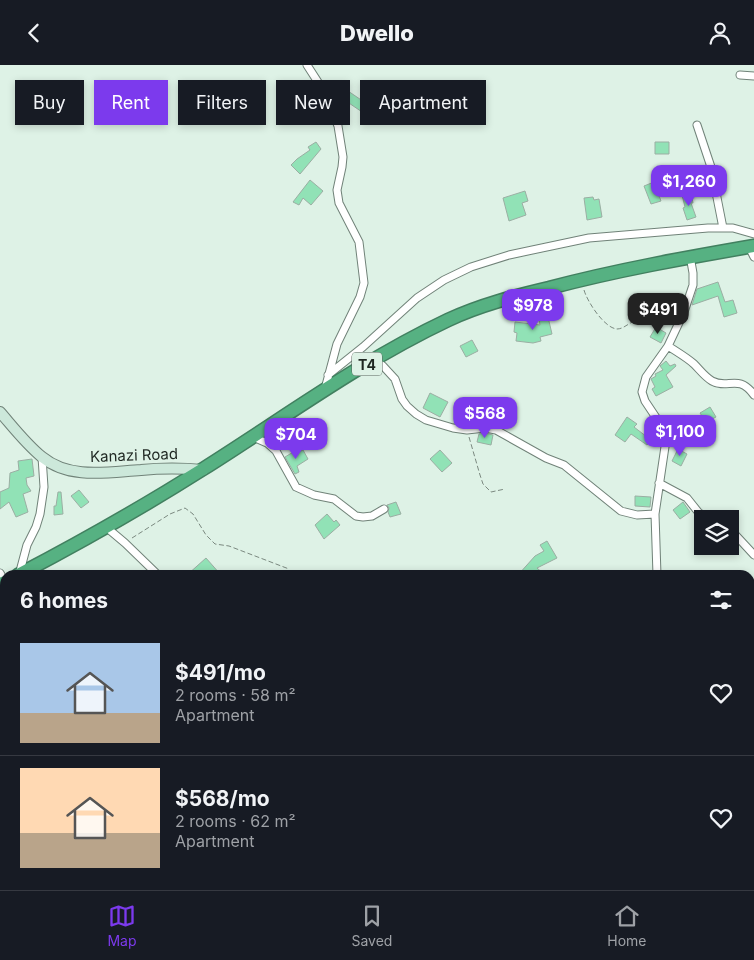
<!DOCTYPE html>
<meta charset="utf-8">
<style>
body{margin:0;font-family:Inter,sans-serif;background:#242831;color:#f1f3f6;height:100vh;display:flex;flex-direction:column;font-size:19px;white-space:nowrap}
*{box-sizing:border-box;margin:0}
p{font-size:16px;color:#9ea1a6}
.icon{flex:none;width:28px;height:28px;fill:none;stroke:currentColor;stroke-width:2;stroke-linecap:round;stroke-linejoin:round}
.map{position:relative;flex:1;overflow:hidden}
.sheet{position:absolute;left:0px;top:505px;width:755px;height:320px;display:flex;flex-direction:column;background:#171b24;border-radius:15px 15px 0 0;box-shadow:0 2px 8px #0003}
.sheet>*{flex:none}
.banner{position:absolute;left:15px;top:15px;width:500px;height:45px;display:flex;gap:10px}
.buttons{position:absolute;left:694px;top:445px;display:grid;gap:10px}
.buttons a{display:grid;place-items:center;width:45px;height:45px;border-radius:0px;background:#171b24;box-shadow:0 2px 8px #0003;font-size:25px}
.price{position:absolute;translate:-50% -42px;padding:0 11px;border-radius:10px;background:#7c3aed;color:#fff;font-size:16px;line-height:32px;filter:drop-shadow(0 1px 2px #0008)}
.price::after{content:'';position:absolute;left:50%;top:30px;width:15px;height:11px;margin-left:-8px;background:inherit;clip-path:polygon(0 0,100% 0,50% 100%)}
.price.on{background:#222;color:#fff}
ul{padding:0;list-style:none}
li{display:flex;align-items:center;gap:15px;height:125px;padding:0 20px}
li+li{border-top:1px solid #363941}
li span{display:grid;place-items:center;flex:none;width:140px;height:100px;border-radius:0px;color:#555}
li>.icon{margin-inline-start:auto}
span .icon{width:60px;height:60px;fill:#fffc;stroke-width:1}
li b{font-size:21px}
h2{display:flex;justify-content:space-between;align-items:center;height:60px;padding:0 20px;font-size:21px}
.pill{padding:0 18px;border-radius:0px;background:#171b24;box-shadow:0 2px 8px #0003;font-size:18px;line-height:45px}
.pill.on{background:#7c3aed;color:#fff}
header{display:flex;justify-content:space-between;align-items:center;height:65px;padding:0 20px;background:#171b24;font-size:22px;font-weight:800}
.dock{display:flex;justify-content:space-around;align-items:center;height:70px;border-top:1px solid #363941;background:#171b24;font-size:14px;color:#9ea1a6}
.dock a{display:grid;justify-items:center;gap:2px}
.dock .on{color:#7c3aed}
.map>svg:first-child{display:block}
.building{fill:#91e2b6;stroke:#9baea3}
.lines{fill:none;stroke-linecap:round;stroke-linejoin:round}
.street-casing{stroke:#708278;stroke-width:9}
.secondary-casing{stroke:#708278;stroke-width:12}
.highway-casing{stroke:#428060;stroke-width:15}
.path{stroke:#7b8980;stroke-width:1;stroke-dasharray:5 2.5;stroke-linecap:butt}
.street{stroke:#fff;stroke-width:7}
.secondary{stroke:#cce8da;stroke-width:10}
.highway{stroke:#56b182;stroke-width:12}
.labels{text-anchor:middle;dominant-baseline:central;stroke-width:4.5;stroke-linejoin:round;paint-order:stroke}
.shield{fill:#def2e6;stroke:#58635c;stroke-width:1}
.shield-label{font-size:14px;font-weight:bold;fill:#1e2621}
.street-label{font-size:15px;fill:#1e2621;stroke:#def2e6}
</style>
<header><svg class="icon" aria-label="back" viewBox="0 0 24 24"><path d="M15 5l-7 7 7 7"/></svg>Dwello<svg class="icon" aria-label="person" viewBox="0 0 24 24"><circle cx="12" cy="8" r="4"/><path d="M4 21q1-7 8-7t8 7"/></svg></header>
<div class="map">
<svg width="754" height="825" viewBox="0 0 754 825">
<rect width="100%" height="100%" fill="#def2e6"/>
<!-- building -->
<path class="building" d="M205 18 212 22 198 47 191 43Z
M348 26 373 43 368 51 343 34Z
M316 77 321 84 300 109 291 100 297 94 310 85 308 82Z
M655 77H669V89H655Z
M310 115 323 126 311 140 303 133 299 140 293 137Z
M654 117 661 136 651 139 644 121Z
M525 126 528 136 522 138 526 150 509 156 503 133Z
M691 128 693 138H691L696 152 687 155 683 143 685 142 682 130Z
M593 132 594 135 599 134 602 152 587 155 584 133Z
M718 217 725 237 733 235 737 248 724 252 718 231 692 240 697 224Z
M548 252 552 269 540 272 541 276 533 278 516 276 517 268 514 267 515 257 540 260 539 254Z
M656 262 666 268 661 278 650 272Z
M472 275 478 286 466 292 460 281Z
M666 296 670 301 675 299 676 301 666 310 673 322 656 331 652 324 655 322 651 314 656 311 655 309 663 305 660 301Z
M430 328 448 337 440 352 423 343Z
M710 342 716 352 706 357 700 348Z
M627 352 637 359 634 362 651 375 647 380 631 369 625 377 615 370Z
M485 368 493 370 491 380 477 377 479 369Z
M678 384 687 389 681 401 672 396Z
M303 385 308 394 297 401 299 407 295 409 285 392 295 386 296 388Z
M440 385 452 398 442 407 430 394Z
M32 394 34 411 26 413 27 420 31 426 23 429 28 447 16 452 9 437 0 444V427L9 423 10 408 19 405 18 396Z
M79 425 89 437 81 443 71 431Z
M58 427H61L63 449 54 450V441H56Z
M635 431 651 432 650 442 635 441Z
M396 437 401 449 390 452 388 447 389 443 387 440Z
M683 437 690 447 680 454 673 445Z
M327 449 334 457 336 455 340 460 324 474 315 460Z
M547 476 557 493 537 503 545 510H518L535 491 544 486 540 480Z
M206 493 221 510H187Z"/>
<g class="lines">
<!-- street casing -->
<g class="street-casing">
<path id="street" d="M307 0 325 28 338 61 343 92 342 102 337 125 339 138 359 177 364 218 360 232 337 279 325 324
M740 10 754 11
M697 60 711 102 723 163
M749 182 754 192
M668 281C677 287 686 292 694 299 700 305 705 312 712 316 728 325 738 308 754 330
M374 294 383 301 395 314 402 334 407 341 416 349 426 355 453 363 467 365 485 363 496 365 546 393 564 400 621 446 637 450 655 449
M328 310 363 282 417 233 444 215 471 202 509 190 589 173 708 163H733L754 169
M253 372 267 378 276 386 296 422 314 430 334 434 356 451 363 452 372 451 384 444
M659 418 687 433 699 448 710 454
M106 462 125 478 158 510
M730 464 754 490
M0 508 5 517
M19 510 27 480 36 462 40 449 44 422 42 392
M657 510 655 449 666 375 661 360 645 336 642 327 646 312 668 281 684 247 693 220V208L690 191
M750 687 754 692
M750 812 754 809
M490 820V825
M495 820 502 825
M697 820 699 825
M317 824 318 820
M582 825 583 820
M729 825 738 820"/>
</g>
<!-- secondary casing -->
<g class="secondary-casing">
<path id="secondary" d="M0 347C13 362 26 379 42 392 70 415 108 407 141 405 162 403 182 403 203 405"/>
</g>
<!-- highway casing -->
<g class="highway-casing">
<path id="highway" d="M18 510C81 477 143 442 203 404 284 353 361 296 448 255 480 240 515 231 549 223 617 205 685 193 754 181
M0 519 5 517"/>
</g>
<!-- path -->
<path class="path" d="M584 225C587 236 604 263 617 264 627 264 634 250 651 253
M469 372 480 410 483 419 491 427 505 424
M132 473 170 449 185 443 193 449 206 470 215 479 229 481 289 504"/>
<!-- street -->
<use href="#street" class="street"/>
<!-- secondary -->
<use href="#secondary" class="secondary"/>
<!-- highway -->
<use href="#highway" class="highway"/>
</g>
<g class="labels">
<!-- shield labels -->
<rect class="shield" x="352" y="287.5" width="30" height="23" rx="4"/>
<g class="shield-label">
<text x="367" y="299">T4</text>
</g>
<!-- street labels -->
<g class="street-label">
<text transform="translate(134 390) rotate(-2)">Kanazi Road</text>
</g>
</g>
</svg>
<div class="buttons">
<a><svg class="icon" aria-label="layers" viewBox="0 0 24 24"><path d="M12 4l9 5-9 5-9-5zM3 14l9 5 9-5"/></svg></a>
</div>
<b class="price" style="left:689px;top:142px">$1,260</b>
<b class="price" style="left:533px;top:266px">$978</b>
<b class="price on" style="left:658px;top:270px">$491</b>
<b class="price" style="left:485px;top:374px">$568</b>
<b class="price" style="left:680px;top:392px">$1,100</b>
<b class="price" style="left:296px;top:395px">$704</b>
<div class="banner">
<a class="pill">Buy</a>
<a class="pill on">Rent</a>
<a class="pill">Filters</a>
<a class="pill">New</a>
<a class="pill">Apartment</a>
</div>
<section class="sheet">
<h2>6 homes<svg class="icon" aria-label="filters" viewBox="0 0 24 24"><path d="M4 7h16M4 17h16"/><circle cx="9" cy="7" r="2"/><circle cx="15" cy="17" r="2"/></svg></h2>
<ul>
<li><span style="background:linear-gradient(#a9c7e8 70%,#b9a48a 0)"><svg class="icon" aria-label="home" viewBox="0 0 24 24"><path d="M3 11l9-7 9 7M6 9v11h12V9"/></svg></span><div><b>$491/mo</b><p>2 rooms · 58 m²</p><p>Apartment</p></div><svg class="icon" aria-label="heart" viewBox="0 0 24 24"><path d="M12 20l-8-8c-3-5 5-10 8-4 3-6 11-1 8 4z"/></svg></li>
<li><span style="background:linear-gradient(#ffd9b3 65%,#b9a48a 0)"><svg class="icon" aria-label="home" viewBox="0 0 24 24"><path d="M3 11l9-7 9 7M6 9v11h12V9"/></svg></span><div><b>$568/mo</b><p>2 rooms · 62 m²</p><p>Apartment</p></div><svg class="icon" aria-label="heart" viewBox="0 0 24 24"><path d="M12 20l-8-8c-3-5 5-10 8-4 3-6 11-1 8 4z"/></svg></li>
</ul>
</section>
</div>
<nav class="dock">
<a class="on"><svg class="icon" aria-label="map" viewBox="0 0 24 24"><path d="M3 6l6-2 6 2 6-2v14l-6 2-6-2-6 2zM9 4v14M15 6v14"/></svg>Map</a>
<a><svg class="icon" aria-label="saved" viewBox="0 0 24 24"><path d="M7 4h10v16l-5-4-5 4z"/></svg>Saved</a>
<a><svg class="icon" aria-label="home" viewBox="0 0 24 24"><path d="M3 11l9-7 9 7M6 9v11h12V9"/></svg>Home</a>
</nav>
